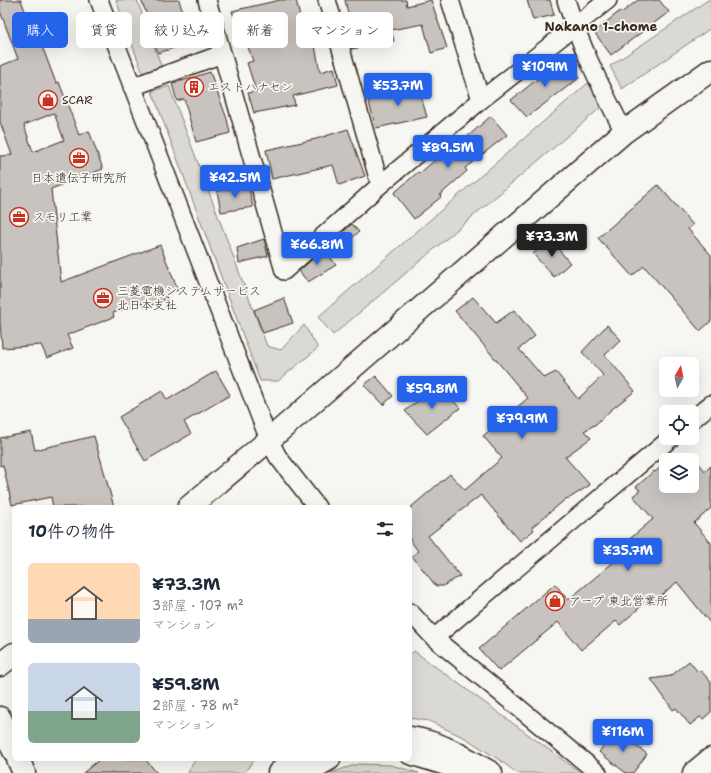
<!DOCTYPE html>
<html lang="ja">
<meta charset="utf-8">
<style>
body{margin:0;font-family:"Shantell Sans","Klee One",sans-serif;background:#f6f6f7;color:#1f2937;height:100vh;display:flex;flex-direction:column;font-size:15px;white-space:nowrap}
*{box-sizing:border-box;margin:0}
p{font-size:13px;color:#747a83}
.icon{flex:none;width:22px;height:22px;fill:none;stroke:currentColor;stroke-width:2;stroke-linecap:round;stroke-linejoin:round}
.map{position:relative;flex:1;overflow:hidden}
.drawer{position:absolute;left:12px;top:505px;width:400px;height:256px;display:flex;flex-direction:column;background:#fff;border-radius:6px;box-shadow:0 4px 16px #0002}
.drawer>*{flex:none}
.banner{position:absolute;left:12px;top:12px;width:400px;height:36px;display:flex;gap:8px}
.needle{width:26px;rotate:9deg}
.controls{position:absolute;left:659px;top:357px;display:grid;gap:8px}
.controls a{display:grid;place-items:center;width:40px;height:40px;border-radius:6px;background:#fff;box-shadow:0 4px 16px #0002;font-size:20px}
.price{position:absolute;translate:-50% -34px;padding:0 9px;border-radius:4px;background:#2563eb;color:#fff;font-size:13px;line-height:26px;filter:drop-shadow(0 1px 2px #0008)}
.price::after{content:'';position:absolute;left:50%;top:24px;width:12px;height:9px;margin-left:-6px;background:inherit;clip-path:polygon(0 0,100% 0,50% 100%)}
.price.selected{background:#222;color:#fff}
ul{padding:0;list-style:none}
li{display:flex;align-items:center;gap:12px;height:100px;padding:0 16px}
li span{display:grid;place-items:center;flex:none;width:112px;height:80px;border-radius:6px;color:#555}
li>.icon{margin-inline-start:auto}
span .icon{width:48px;height:48px;fill:#fffc;stroke-width:1}
li b{font-size:17px}
h2{display:flex;justify-content:space-between;align-items:center;height:48px;padding:0 16px;font-size:17px}
.pill{padding:0 14px;border-radius:6px;background:#fff;box-shadow:0 4px 16px #0002;font-size:14px;line-height:36px}
.pill.selected{background:#2563eb;color:#fff}
.map>svg:first-child{display:block}
.green{fill:#dad9d3;stroke:#8a8278}
.building{fill:#c8c3be;stroke:#3b2a1e;fill-rule:evenodd}
.lines{fill:none;stroke-linecap:round;stroke-linejoin:round}
.street-casing{stroke:#3b2a1e;stroke-width:20}
.secondary-casing{stroke:#3b2a1e;stroke-width:25}
.primary-casing{stroke:#3b2a1e;stroke-width:25}
.highway-casing{stroke:#3b2a1e;stroke-width:25}
.street{stroke:#f6f6f2;stroke-width:17}
.secondary{stroke:#f6f6f2;stroke-width:22}
.primary{stroke:#f6f6f2;stroke-width:22}
.highway{stroke:#f6f6f2;stroke-width:22}
.labels{text-anchor:middle;dominant-baseline:central;stroke-width:3.5;stroke-linejoin:round;paint-order:stroke}
.poi-label{font-size:12px;fill:#3b2a1e;stroke:#f6f6f2;text-anchor:start}
.neighbourhood-label{font-size:13px;font-weight:bold;fill:#3b2a1e;stroke:#f6f6f2}
</style>
<div class="map">
<svg width="711" height="773" viewBox="0 0 711 773">
<rect width="100%" height="100%" fill="#f6f6f2"/>
<filter id="ink" filterUnits="userSpaceOnUse"><feTurbulence type="fractalNoise" baseFrequency=".025" numOctaves="2"/><feDisplacementMap in="SourceGraphic" scale="8" xChannelSelector="R" yChannelSelector="G"/><feConvolveMatrix kernelMatrix="1 2 1 2 8 2 1 2 1" color-interpolation-filters="sRGB"/></filter>
<g filter="url(#ink)">
<!-- green -->
<path class="green" d="M116 0H137L162 68 143 74Z
M708 0H711V28L622 89 610 66Z
M588 83 605 104 333 335 318 317Z
M169 86 267 346 281 350 304 325 318 348 278 381H260L152 91Z
M414 651 581 773H517L501 761 467 739 429 721 410 718V655Z
M196 759H255L244 773H188L190 768Z
M358 764 391 765 419 773H330Z"/>
<!-- building -->
<path class="building" d="M0 0H21L31 27 34 25 56 83 59 82 79 135 89 131 103 169 51 189 61 282 160 245 178 290 165 294 167 299 145 308 143 303 113 313 114 317 67 335 73 348 47 358 41 345 2 348 0 323V156L12 155 0 122V66L18 59 0 11ZM54 113 64 140 33 152 24 125Z
M141 0H179L186 23 190 21 196 41 158 53 152 36 155 35Z
M280 0H296L301 21 307 19 314 47 315 46 320 72 334 68 338 85 293 96 295 105 254 113 248 93 256 91 247 63 253 61 240 25 237 26 232 11Z
M345 0H406L407 6 431 0 447 48 431 53 423 24 391 30 394 41 352 49 347 24 350 23Z
M527 0H550L554 15 533 20Z
M638 0H659L669 12 611 55 594 32 620 11 621 13Z
M563 59 579 78 527 117 511 100Z
M210 72 227 119 230 133 196 142 184 99 177 101 172 84Z
M418 86 427 117 376 128 368 99Z
M491 116 507 135 465 168 467 171 440 195 441 197 414 219 394 193 418 172 420 173 448 149 450 152Z
M348 129 365 176 339 185 333 165 272 179 266 150 316 139Z
M248 185 253 207 221 212 217 191Z
M658 185 693 225 688 229 711 255V321L700 331 644 266 632 276 598 238Z
M352 224 359 232 335 251 329 244Z
M264 239 268 256 239 263 237 248Z
M550 239 570 263 554 277 533 254Z
M324 249 336 265 308 282 299 271Z
M473 297 496 323 514 310 535 336 519 349 544 378 556 372 578 399 603 375 582 352 607 325 621 340 605 355 635 391 612 409 596 424 584 431 591 438 565 457 590 485 568 499 567 498 532 527 534 530 520 541 481 495 428 536 460 576 443 586H436L412 556 418 551 410 540V508L450 474 465 490 502 458 483 436 528 398 455 311Z
M284 298 293 323 263 333 254 310Z
M216 371 230 395 184 422 191 434 145 461 119 417 162 391 167 400Z
M376 376 393 396 383 405 364 385Z
M438 385 460 408 427 434 405 411Z
M31 432 35 450 94 436 114 507H53L51 497 12 505 3 465 0 466V438Z
M692 455 705 471 711 466V508L694 523 711 543V624L677 582 651 604 648 600 620 625 616 621 581 650 558 622 499 671 479 649 555 584 568 600 615 561 610 556 653 519 633 496 640 490 636 487 654 471 655 472 666 463V486H692Z
M689 661 698 672 700 670 711 682V712L703 719 700 717 690 725 676 708 673 710 651 679 671 676Z
M615 730 647 754 633 773H626L599 752Z
M100 759H145L157 773H83Z"/>
<g class="lines">
<!-- street casing -->
<g class="street-casing">
<path id="street" d="M99 0 269 440 278 457 317 507
M207 0 284 271 380 185 481 100 608 0
M327 0 380 185
M450 0 481 100
M566 0C580 46 602 89 624 132
M132 87 222 54
M692 420 711 404
M410 612 434 638 598 773
M434 638 671 438"/>
</g>
<!-- secondary casing -->
<g class="secondary-casing">
<path id="secondary" d="M189 507 269 440 624 132 711 70
M0 665 14 654
M0 718 14 751
M18 759 24 773"/>
</g>
<!-- primary casing -->
<g class="primary-casing">
<path id="primary" d="M694 773 711 759"/>
</g>
<!-- highway casing -->
<g class="highway-casing">
<path id="highway" d="M410 738C440 742 466 758 491 773
M410 753 446 764 461 773
M279 773 295 759
M304 773 329 759"/>
</g>
<!-- street -->
<use href="#street" class="street"/>
<!-- secondary -->
<use href="#secondary" class="secondary"/>
<!-- primary -->
<use href="#primary" class="primary"/>
<!-- highway -->
<use href="#highway" class="highway"/>
</g>
</g>
<!-- icons -->
<defs>
<g id="building-ring" transform="scale(1)"><circle r="9.5" fill="#f6f6f2" stroke="#c8321e" stroke-width="1.5"/><path d="M-4-6H4V6H1V3H-1V6H-4ZM-2.5-4.3h1.7v1.8h-1.7ZM.8-4.3h1.7v1.8H.8ZM-2.5-1h1.7V.8h-1.7ZM.8-1h1.7V.8H.8Z" fill="#c8321e"/></g>
<g id="shop-ring" transform="scale(1)"><circle r="9.5" fill="#f6f6f2" stroke="#c8321e" stroke-width="1.5"/><path d="M-5-2.5h2.3a2.7 3.5 0 0 1 5.4 0H5L5.5 6h-11ZM-1.5-2.5h3a1.5 2.3 0 0 0-3 0Z" fill="#c8321e"/></g>
<g id="office-ring" transform="scale(1)"><circle r="9.5" fill="#f6f6f2" stroke="#c8321e" stroke-width="1.5"/><path d="M-6-3h4V-5.5h4V-3h4V5H-6ZM-1-4.5V-3h2v-1.5ZM-6 0V1H6V0Z" fill="#c8321e"/></g>
</defs>
<g fill-rule="evenodd">
<use href="#building-ring" x="194" y="87"/>
<use href="#shop-ring" x="48" y="100"/>
<use href="#office-ring" x="79" y="158"/>
<use href="#office-ring" x="19" y="217"/>
<use href="#office-ring" x="103" y="298"/>
<use href="#shop-ring" x="555" y="601"/>
</g>
<g class="labels">
<!-- poi labels -->
<g class="poi-label">
<text x="208" y="87">エストハナセン</text>
<text x="62" y="100">SCAR</text>
<text x="79" y="178" text-anchor="middle">日本遺伝子研究所</text>
<text x="33" y="217">スモリ工業</text>
<text x="117" y="291">三菱電機システムサービス<tspan x="117" dy="14">北日本支社</tspan></text>
<text x="569" y="601">アープ 東北営業所</text>
</g>
<!-- neighbourhood labels -->
<g class="neighbourhood-label">
<text x="601" y="26">Nakano 1-chome</text>
</g>
</g>
</svg>
<div class="controls">
<a><svg class="needle" viewBox="-14 -14 28 28"><path d="M0-13l5 13h-10z" fill="#e53935"/><path d="M0 13l5-13h-10z" fill="#747a83"/></svg></a>
<a><svg class="icon" aria-label="locate" viewBox="0 0 24 24"><circle cx="12" cy="12" r="6"/><path d="M12 2v4M12 18v4M2 12h4M18 12h4"/></svg></a>
<a><svg class="icon" aria-label="layers" viewBox="0 0 24 24"><path d="M12 4l9 5-9 5-9-5zM3 14l9 5 9-5"/></svg></a>
</div>
<b class="price" style="left:545px;top:88px">¥109M</b>
<b class="price" style="left:398px;top:107px">¥53.7M</b>
<b class="price" style="left:448px;top:169px">¥89.5M</b>
<b class="price" style="left:235px;top:199px">¥42.5M</b>
<b class="price selected" style="left:552px;top:258px">¥73.3M</b>
<b class="price" style="left:317px;top:266px">¥66.8M</b>
<b class="price" style="left:432px;top:410px">¥59.8M</b>
<b class="price" style="left:522px;top:440px">¥79.9M</b>
<b class="price" style="left:628px;top:572px">¥35.7M</b>
<b class="price" style="left:623px;top:753px">¥116M</b>
<div class="banner">
<a class="pill selected">購入</a>
<a class="pill">賃貸</a>
<a class="pill">絞り込み</a>
<a class="pill">新着</a>
<a class="pill">マンション</a>
</div>
<section class="drawer">
<h2>10件の物件<svg class="icon" aria-label="filters" viewBox="0 0 24 24"><path d="M4 7h16M4 17h16"/><circle cx="9" cy="7" r="2"/><circle cx="15" cy="17" r="2"/></svg></h2>
<ul>
<li><span style="background:linear-gradient(#ffd9b3 70%,#9aa5b1 0)"><svg class="icon" aria-label="home" viewBox="0 0 24 24"><path d="M3 11l9-7 9 7M6 9v11h12V9"/></svg></span><div><b>¥73.3M</b><p>3部屋 · 107 m²</p><p>マンション</p></div></li>
<li><span style="background:linear-gradient(#c9d6e8 60%,#7fa58c 0)"><svg class="icon" aria-label="home" viewBox="0 0 24 24"><path d="M3 11l9-7 9 7M6 9v11h12V9"/></svg></span><div><b>¥59.8M</b><p>2部屋 · 78 m²</p><p>マンション</p></div></li>
</ul>
</section>
</div>
